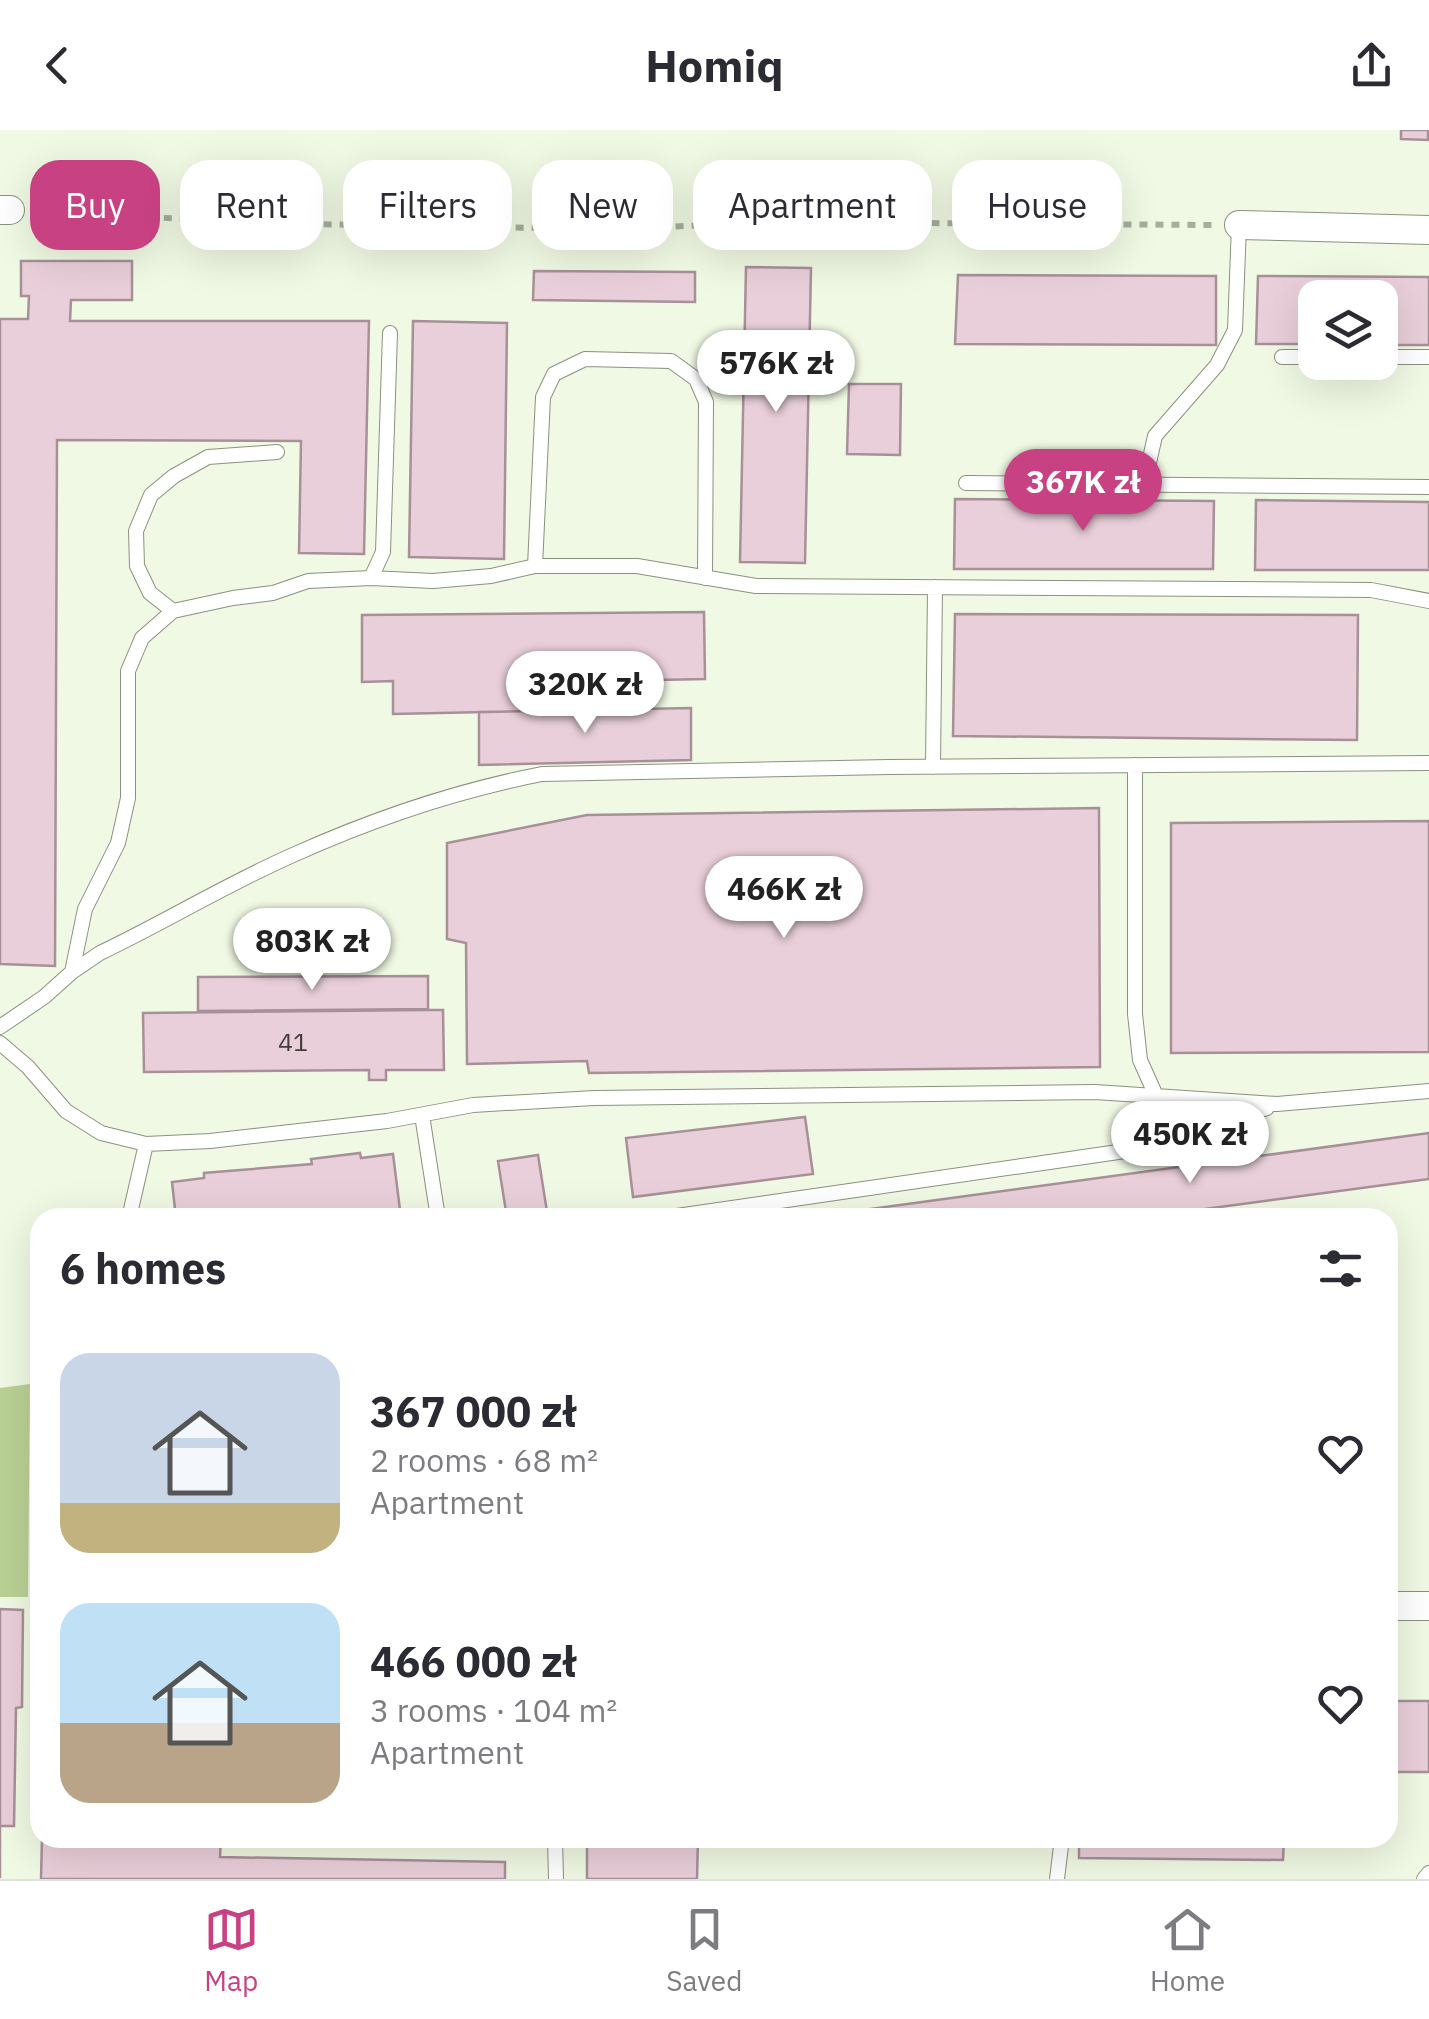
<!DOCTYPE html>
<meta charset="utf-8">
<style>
body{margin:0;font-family:"IBM Plex Sans",sans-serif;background:#f7f7f7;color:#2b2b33;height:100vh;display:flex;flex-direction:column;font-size:38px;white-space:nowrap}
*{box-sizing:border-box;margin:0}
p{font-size:32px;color:#7c7c81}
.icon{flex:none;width:55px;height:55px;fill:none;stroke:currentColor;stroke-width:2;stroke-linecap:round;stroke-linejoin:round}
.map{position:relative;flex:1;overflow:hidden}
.details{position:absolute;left:30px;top:1078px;width:1368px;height:640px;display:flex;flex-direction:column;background:#fff;border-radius:30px;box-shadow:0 10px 40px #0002}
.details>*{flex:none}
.hud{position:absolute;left:30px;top:30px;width:1370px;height:90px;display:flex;gap:20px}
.fabs{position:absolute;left:1298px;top:150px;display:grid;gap:20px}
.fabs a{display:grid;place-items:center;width:100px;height:100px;border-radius:20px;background:#fff;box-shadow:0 10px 40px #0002;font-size:50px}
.price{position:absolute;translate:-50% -85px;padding:0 22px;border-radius:35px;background:#fff;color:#222;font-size:32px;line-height:65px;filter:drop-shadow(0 2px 5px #0008)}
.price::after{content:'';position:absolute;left:50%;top:60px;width:30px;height:22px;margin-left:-15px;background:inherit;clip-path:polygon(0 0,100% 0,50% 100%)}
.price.current{background:#c74183;color:#fff}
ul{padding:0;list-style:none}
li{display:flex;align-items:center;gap:30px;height:250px;padding:0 30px}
li span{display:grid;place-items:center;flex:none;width:280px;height:200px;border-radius:30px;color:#555}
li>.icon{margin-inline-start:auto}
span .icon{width:120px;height:120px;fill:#fffc;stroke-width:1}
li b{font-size:42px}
h2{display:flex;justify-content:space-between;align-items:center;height:120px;padding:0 30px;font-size:42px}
.tag{padding:0 35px;border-radius:30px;background:#fff;box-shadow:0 10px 40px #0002;font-size:35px;line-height:90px}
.tag.current{background:#c74183;color:#fff}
header{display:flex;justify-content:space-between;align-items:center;height:130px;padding:0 30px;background:#fff;font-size:45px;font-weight:700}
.tab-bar{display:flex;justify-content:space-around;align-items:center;height:140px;border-top:2px solid #e1e1e2;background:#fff;font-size:28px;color:#7c7c81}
.tab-bar a{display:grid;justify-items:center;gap:5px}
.tab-bar .current{color:#c74183}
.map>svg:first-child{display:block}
.green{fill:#bad195}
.building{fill:#e9cfd9;stroke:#a89099;stroke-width:2.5}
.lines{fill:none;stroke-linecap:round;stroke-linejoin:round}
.lane-casing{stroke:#8a927e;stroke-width:16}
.street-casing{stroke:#8a927e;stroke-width:30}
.path{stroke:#a7ae9d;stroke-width:6;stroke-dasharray:8 8;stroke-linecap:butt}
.lane{stroke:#fff;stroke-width:14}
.street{stroke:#fff;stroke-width:28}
.labels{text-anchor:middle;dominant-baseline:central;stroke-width:10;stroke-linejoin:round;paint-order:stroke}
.number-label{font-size:25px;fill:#423d3b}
</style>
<header><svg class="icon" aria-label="back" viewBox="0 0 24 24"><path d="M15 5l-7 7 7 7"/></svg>Homiq<svg class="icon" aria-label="share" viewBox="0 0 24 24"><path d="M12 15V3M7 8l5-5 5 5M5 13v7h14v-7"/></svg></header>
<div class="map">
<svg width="1429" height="1749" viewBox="0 0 1429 1749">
<rect width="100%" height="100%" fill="#f0f9e3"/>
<!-- green -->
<path class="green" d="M30 1254 28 1467H0V1258Z"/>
<!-- building -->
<path class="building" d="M1401 0H1428V10L1401 9Z
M21 131H132V170H71L70 191H369L364 424 299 423 301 311 57 310 55 836 0 834V189H28L29 166H21Z
M746 137 811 138 805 433 740 432Z
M534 141 695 142V172L533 170Z
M958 145 1216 146V215L955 214Z
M1258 146 1429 147V215H1380V168H1315V214H1256Z
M413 191 507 193 504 429 409 427Z
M849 254H901L900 325 847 324Z
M955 369 1214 371 1213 439H954Z
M1256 370 1429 372V440H1255Z
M704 482 705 549 605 551V569L530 570V581L393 584V551L362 552V485Z
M955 484 1358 485 1357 610 953 606Z
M691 578V630L479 635V582Z
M1099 678 1100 937 589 943 587 931 467 934 466 813 447 809V713L587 685Z
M1429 691V922L1171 923V693Z
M428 846V879L198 881V847Z
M427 880H443L444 940H386V950H369V940L144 942 143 883Z
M805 987 813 1044 633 1067 626 1008Z
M1429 1003V1049L1138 1088H804Z
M360 1023 361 1028 393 1024 401 1088H176L172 1052 204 1048V1043L312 1034 311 1029Z
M538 1025 548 1088H507L498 1031Z
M0 1479 23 1480 22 1577 16 1578 14 1696H0V1748Z
M1388 1571H1429V1642H1388Z
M42 1708H221L220 1727 505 1732V1749H41Z
M587 1708H698L697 1749H587Z
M1079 1708H1284L1283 1730 1079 1728Z"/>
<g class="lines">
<!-- lane casing -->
<g class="lane-casing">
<path id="lane" d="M1282 227H1315
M1380 227H1429
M966 353 1429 357
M1144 355 1155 306 1217 235 1235 200 1239 95
M535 436 543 267 554 244 585 229 671 231 696 249 706 272 705 448
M371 448 383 422 390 203
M173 481 150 463 137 436 136 401 151 365 174 346 208 327 277 322
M1135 635V884L1140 930 1157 968
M933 637 935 457
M72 842 100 823C165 792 227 754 293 725 373 689 455 661 542 644L889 637 1429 633
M0 897 44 867 72 842 85 779 118 713 128 668V541L142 508 173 481 233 468 273 463 308 451 371 448 433 451 491 446 535 436H637L756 456 1371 460 1429 471
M0 913 28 937 66 981 101 1003 146 1014 210 1011 387 991 473 975 594 968 1095 962 1277 974 1429 961
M422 985 438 1088
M129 1088 146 1014
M663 1088 1125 1021 1267 978
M555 1708 556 1749
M1057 1749 1062 1708
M1424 1749 1429 1743"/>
</g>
<!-- street casing -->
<g class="street-casing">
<path id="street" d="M0 80H10
M1239 95 1429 100
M1388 1476H1429"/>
</g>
<!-- path -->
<path class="path" d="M36 81 259 93 470 97 619 99 771 92 1213 95"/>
<!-- lane -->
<use href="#lane" class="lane"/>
<!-- street -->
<use href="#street" class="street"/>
</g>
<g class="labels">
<!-- number labels -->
<g class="number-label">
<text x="293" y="911">41</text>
</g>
</g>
</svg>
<div class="fabs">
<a><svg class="icon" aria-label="layers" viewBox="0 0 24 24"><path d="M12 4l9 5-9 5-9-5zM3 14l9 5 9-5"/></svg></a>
</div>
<b class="price" style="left:776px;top:285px">576K zł</b>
<b class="price current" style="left:1083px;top:404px">367K zł</b>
<b class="price" style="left:585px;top:606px">320K zł</b>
<b class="price" style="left:784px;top:811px">466K zł</b>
<b class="price" style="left:312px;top:863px">803K zł</b>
<b class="price" style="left:1190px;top:1056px">450K zł</b>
<div class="hud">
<a class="tag current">Buy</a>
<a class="tag">Rent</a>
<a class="tag">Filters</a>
<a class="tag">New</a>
<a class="tag">Apartment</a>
<a class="tag">House</a>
</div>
<section class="details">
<h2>6 homes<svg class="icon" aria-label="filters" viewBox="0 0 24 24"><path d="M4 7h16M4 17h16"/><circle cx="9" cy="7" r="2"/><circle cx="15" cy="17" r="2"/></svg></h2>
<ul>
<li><span style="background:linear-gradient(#c9d6e8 75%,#c2b280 0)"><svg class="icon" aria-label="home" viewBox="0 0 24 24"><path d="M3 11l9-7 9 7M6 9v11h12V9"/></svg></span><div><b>367 000 zł</b><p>2 rooms · 68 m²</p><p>Apartment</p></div><svg class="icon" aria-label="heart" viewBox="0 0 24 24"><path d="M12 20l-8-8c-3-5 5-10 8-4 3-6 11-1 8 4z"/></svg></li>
<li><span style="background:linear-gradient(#bfe0f5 60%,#b9a48a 0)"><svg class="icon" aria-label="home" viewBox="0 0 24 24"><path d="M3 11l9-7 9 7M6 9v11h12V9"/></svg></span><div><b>466 000 zł</b><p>3 rooms · 104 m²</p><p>Apartment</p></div><svg class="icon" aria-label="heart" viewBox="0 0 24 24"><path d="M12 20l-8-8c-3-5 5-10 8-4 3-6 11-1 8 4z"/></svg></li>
</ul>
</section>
</div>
<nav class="tab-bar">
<a class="current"><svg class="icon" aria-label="map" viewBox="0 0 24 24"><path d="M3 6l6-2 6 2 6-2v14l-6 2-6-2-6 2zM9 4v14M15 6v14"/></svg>Map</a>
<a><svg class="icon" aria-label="saved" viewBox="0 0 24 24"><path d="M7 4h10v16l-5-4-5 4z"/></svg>Saved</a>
<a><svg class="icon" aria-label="home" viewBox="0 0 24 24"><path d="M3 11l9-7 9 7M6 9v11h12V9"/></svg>Home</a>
</nav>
